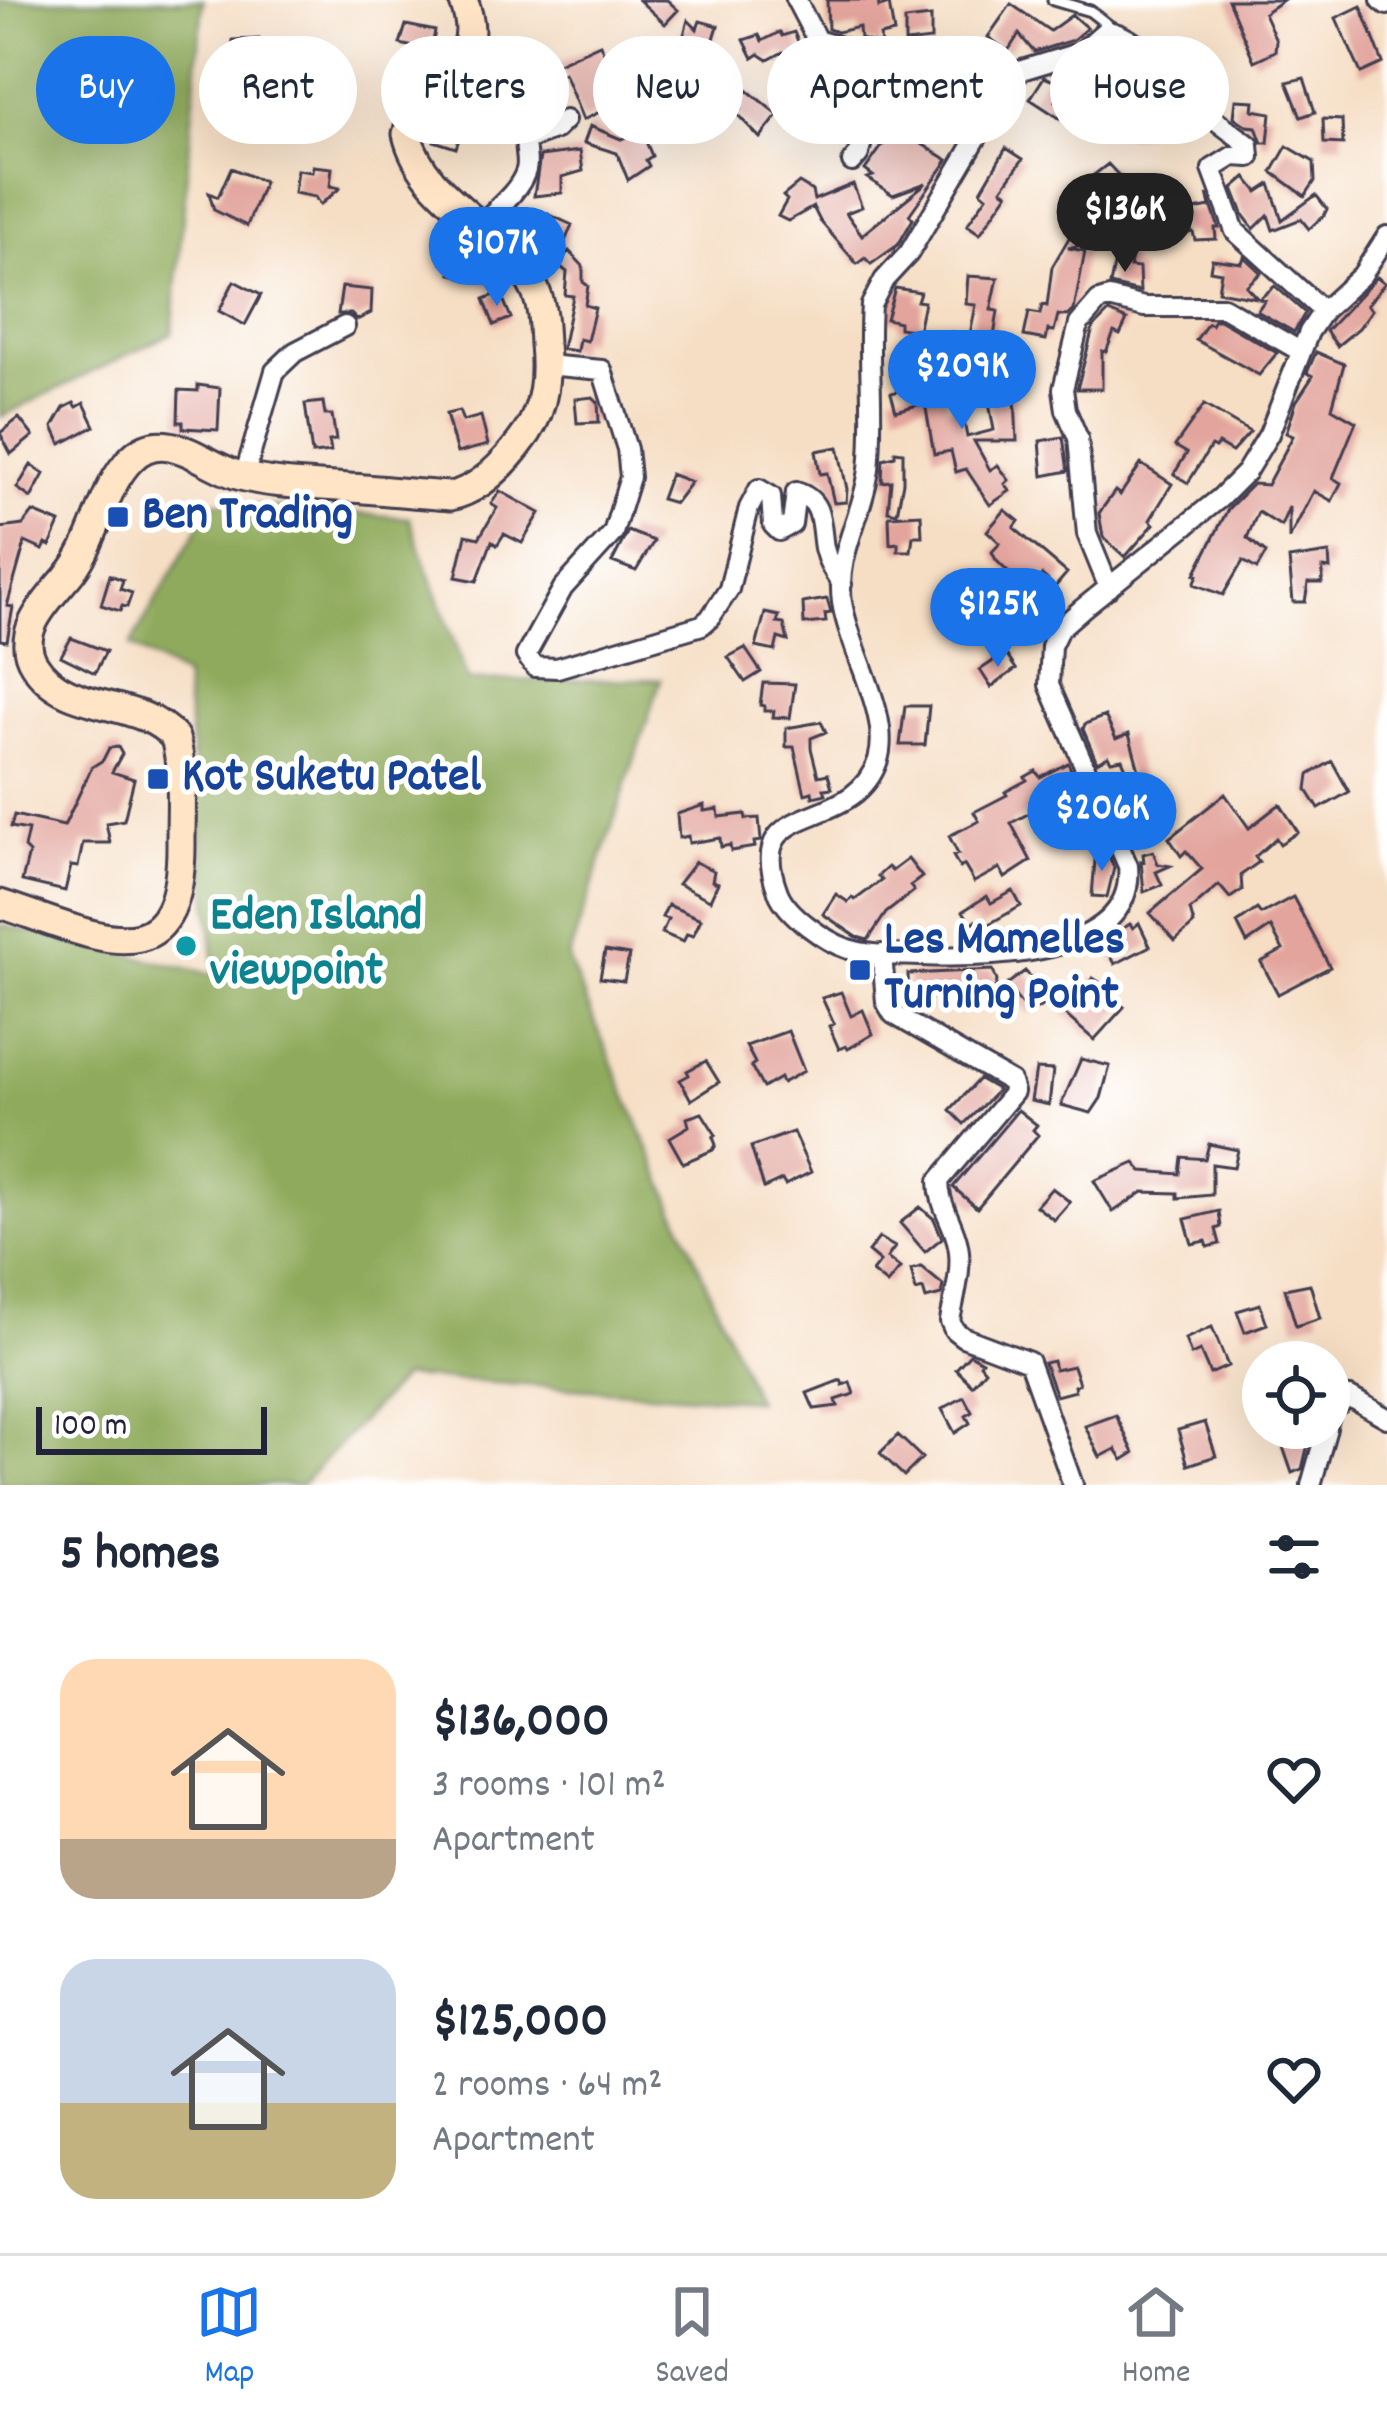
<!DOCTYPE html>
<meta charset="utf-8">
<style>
body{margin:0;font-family:Dekko,sans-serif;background:#f2f2f3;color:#1f2937;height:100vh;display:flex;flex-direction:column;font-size:45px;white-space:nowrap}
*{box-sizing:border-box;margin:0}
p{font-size:39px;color:#747a83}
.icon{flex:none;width:66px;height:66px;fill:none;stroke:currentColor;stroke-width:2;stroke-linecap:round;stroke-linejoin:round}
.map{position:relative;height:1485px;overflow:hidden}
.drawer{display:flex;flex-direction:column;background:#fff;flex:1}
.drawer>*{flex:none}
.top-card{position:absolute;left:36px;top:36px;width:1317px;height:108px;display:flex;gap:24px}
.buttons{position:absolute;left:1242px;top:1341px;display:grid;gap:24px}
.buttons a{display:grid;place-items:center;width:108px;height:108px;border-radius:50%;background:#fff;box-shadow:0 12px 48px #0002;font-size:60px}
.scale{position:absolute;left:36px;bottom:30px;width:231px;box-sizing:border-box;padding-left:12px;border:6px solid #22223b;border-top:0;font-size:33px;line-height:42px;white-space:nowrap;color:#22223b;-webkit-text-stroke:9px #fff;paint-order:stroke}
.price{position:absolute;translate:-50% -102px;padding:0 27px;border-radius:42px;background:#1a73e8;color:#fff;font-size:39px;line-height:78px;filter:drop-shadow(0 3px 6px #0008)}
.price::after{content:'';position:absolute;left:50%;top:72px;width:36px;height:27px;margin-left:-18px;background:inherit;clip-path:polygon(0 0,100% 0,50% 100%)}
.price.on{background:#222;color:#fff}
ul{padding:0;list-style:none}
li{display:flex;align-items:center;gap:36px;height:300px;padding:0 60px}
li span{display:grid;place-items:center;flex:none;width:336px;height:240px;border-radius:36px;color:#555}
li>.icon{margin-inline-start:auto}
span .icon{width:144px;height:144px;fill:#fffc;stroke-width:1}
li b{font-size:51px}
h2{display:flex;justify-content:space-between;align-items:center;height:144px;padding:0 60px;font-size:51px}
.chip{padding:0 42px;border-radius:54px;background:#fff;box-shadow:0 12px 48px #0002;font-size:42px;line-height:108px}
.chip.on{background:#1a73e8;color:#fff}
.menu{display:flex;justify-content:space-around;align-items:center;height:168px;border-top:3px solid #e0e1e3;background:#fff;font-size:33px;color:#747a83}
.menu a{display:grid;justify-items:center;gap:6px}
.menu .on{color:#1a73e8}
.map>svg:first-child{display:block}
.forest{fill:#8faa5c;stroke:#58664c;stroke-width:3}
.building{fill:#e2a49c}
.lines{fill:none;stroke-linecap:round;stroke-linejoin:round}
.service-casing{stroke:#423e50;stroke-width:15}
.minor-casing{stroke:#423e50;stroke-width:24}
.secondary-casing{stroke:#423e50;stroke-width:33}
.service{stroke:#fff;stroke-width:9}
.minor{stroke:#fff;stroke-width:18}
.secondary{stroke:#ffe4c6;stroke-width:27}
.transit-dot{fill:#1a4fb4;stroke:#fff;stroke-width:4.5}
.culture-dot{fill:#0f9aa8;stroke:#fff;stroke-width:4.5}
.labels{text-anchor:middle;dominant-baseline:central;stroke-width:10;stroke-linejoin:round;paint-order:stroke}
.transit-label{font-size:48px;font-weight:bold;fill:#164399;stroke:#fff;text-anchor:start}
.culture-label{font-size:48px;font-weight:bold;fill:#0d838f;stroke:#fff;text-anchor:start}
</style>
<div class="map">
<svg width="1387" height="1485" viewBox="0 0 1387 1485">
<rect width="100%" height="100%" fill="#fff"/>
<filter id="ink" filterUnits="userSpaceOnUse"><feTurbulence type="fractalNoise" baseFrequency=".00833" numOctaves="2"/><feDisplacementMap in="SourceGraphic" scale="24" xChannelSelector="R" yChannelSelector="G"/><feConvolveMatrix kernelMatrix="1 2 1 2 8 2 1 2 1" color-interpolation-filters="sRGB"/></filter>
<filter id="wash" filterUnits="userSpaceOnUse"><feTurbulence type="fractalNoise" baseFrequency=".004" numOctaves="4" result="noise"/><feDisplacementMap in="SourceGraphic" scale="48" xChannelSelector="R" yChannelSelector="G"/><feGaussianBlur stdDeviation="2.7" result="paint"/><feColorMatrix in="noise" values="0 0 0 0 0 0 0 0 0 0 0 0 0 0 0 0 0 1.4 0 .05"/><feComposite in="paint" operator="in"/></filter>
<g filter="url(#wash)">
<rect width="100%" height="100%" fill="#f6dec4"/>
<!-- forest -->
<path class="forest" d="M0 0H203L172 333 0 417Z
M213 502 409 518 468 681 661 679 568 959 756 1400 403 1377 301 1485H0V925L216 975 184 677 130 646Z"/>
<g id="blocks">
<!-- building -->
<path class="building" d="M639 0H667L678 10 665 24Z
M827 0H878L879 7 889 4 894 33 880 36 881 45 860 39 859 27 837 32 828 29Z
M1228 0H1283L1264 13 1276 40 1275 51 1254 61Z
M1011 4 1050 31 1072 15 1087 28 1073 40 1034 52 1019 34 1008 51 988 37Z
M1361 6 1383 63 1361 73 1336 18Z
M931 17V40L905 43V20Z
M688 20 697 29 700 21 718 26 713 42 709 41 707 48 682 42Z
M406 25 435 31 431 51 400 44Z
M780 32 782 36 794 32 802 51 786 58 783 52 768 60 759 54 753 58 744 40 759 35 762 41Z
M259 39 261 73 253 74V80L233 77 230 68 233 40Z
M497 41 520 49 516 86 495 83Z
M600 44 613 73 606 77 616 104 583 120 564 73 548 81 549 67Z
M817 54 843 62 841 66 847 70 843 77 849 80 843 91 819 80 829 61Z
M906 66 929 72 923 97 906 91Z
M1121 68 1128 84 1141 79 1154 106 1160 104 1166 113 1159 117 1163 125 1127 138 1119 118 1126 115 1115 93 1100 100 1092 79Z
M972 77 986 81 979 107 961 138 951 137Z
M1044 77 1066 86 1056 101 1066 107 1059 118 1030 99Z
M1304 78 1315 112 1301 117 1287 82Z
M747 90 778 115 760 138 736 113 741 108 736 103Z
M1236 100 1254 101 1253 110 1271 113 1268 143H1262L1256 127 1247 126 1234 117Z
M445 103 471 109 472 103 489 105 487 127 463 126 456 148 434 141Z
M1323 119 1342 120 1343 144 1324 143Z
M884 121 948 160 909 215 913 219 898 245 871 264 865 258 857 264 820 221 813 207 788 221 778 216 787 200 783 196 799 183 812 191 814 200 853 184 862 207 846 213 862 235 926 183 893 195 867 178 873 176 865 170 887 139 878 135Z
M590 126 621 139 641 130 652 156 646 160 649 166 628 180 617 153 584 143Z
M1287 146 1314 162 1315 181 1305 196 1272 172Z
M1006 148 1023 159 1002 189 1008 193 980 234 967 225 987 196 981 191Z
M580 151 583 171 562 177V193L534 196 540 156Z
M1108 164 1122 179 1097 203 1081 185Z
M313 166 332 168 330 186 340 188 320 205 315 197 294 193 297 170 312 172Z
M231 168 264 182 247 226 214 210 209 193 218 197Z
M1246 177 1258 192 1270 184 1282 220 1316 195 1327 209 1324 215 1309 229 1301 219 1273 230 1268 215 1254 229 1244 216 1233 188Z
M1207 194 1219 228H1215L1216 239 1195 240 1193 232 1184 234 1178 213 1210 207Z
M1148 199 1156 226 1101 240 1095 216 1106 214 1101 208Z
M548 214 572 225 563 246 539 235Z
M1073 231 1098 241 1068 248 1085 251 1074 310 1068 316 1058 315 1054 331 1048 330 1046 340 1024 336 1029 312 1040 314 1042 305 1047 306 1052 267Z
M457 250 492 262 489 283 451 274Z
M569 251 583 266V282L588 286 585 305 595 308 587 341 579 339 577 351 562 349 573 296 565 295 567 272 557 264Z
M1116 256 1132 257 1130 267 1139 268 1140 292 1110 285Z
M1244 257 1261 273 1246 286 1257 298 1218 291 1221 272 1210 270 1212 259 1242 263Z
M968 276 998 278 991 310 998 311 994 337 970 335 976 305 966 304Z
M1377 277 1385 283 1367 305 1372 310 1359 328 1337 346 1326 331Z
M234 281 261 295 245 325 219 311Z
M1275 286 1305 313 1294 332 1257 311 1265 300 1259 299Z
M342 287 372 290 371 313 357 320 351 314H338Z
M895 288 920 292 917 301 924 302 918 331 899 328V322L886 319Z
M497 294H501L511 318 494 325 484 299Z
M1109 312 1127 320 1120 335 1114 332 1106 352 1102 351V389H1077L1093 328Z
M1214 320H1219L1277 353 1259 375 1196 340 1208 323 1211 325Z
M952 332 976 336 966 374 939 366Z
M1316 352 1344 364 1332 408 1356 422 1333 478 1341 483 1332 501 1314 491 1289 539V507L1281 526 1258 512 1247 538 1266 553 1257 569 1243 561 1223 595 1194 584 1198 575 1195 574 1228 509 1253 484 1267 485 1293 436 1286 433 1296 402 1313 376 1307 373Z
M924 371H946V407L961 406 967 437 994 430 989 403 1015 397 1017 441H974L990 470 998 465 1009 480 1005 484 1010 491 990 505 966 469 956 472 951 451 934 454 925 403 896 411 891 393 925 385Z
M198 385 220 388 218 430 183 428V422H178L179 390 198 391Z
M593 397 598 402 599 422 577 423 575 399Z
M323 402 325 415H332L336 440 329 441 331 452 312 454 305 404Z
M74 403 77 407 84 403 95 426 61 444 53 427 64 408Z
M1204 405 1250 432 1232 452 1218 444 1215 448 1211 446 1188 483 1174 474 1187 453 1175 446Z
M459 411 463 421 481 416 488 445 457 453 446 414Z
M19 418 33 436 11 454 0 433Z
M1063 437 1068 471 1043 476 1040 441Z
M838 447 847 489 846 502 834 503 827 473 820 474 816 451Z
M895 451 903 452V482L897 513 888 511 891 481 882 482 883 459 895 456Z
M1141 464 1172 484 1150 520 1154 524 1125 557 1103 537 1099 513 1115 491 1120 495Z
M31 465 44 474 31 498 17 488Z
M670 474 691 482 675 503 661 499Z
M500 491 540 513 522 543 504 534 497 545 492 541 477 581 456 577 466 535 479 538 497 508 491 504Z
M1005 510 1019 521 1014 528 1067 573 1055 587 1042 575 1031 588 1018 577 1016 580 996 560 992 552 1000 543 987 531Z
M33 512 60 523 50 546 46 544 43 550 25 542 7 606 13 607 7 641 0 640V528L23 525Z
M921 514 922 536H913L911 551H898V543L890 544 889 516Z
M628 531 654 541 636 571 612 562Z
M1329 553 1330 569 1323 568 1322 583H1308L1305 602H1293L1289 559Z
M110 575 123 580 120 589 132 593 127 607 122 606 120 611 101 605Z
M827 599 831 613 825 614 826 622 804 624 803 603Z
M1014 605 1028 627 1002 647 985 624Z
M765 613 779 616 777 623 784 624 788 641 778 638 775 651 756 647Z
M71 638 106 651 95 673 61 656Z
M745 648 761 672 745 682 728 657Z
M1005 653 1016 669 991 687 980 670Z
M763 683 795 684 790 718 773 717 774 711H764V706L760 705Z
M905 706H929L925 745H900Z
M1105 716 1116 739 1129 734 1145 792 1137 795 1122 759 1111 761 1108 756 1097 762 1083 729 1085 724Z
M821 722 826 732 811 738V748L818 776 828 774 832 788 824 789 826 794 813 797 812 792 805 794 794 747H786V728Z
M118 747 122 754 112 772 134 779 124 820 106 823 110 843H83L78 867 71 866 65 891 22 881 29 853 24 848 28 830 11 827 14 815 64 826 92 767 103 760 109 748Z
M1332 761 1349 792 1319 809 1307 790 1309 775Z
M1068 763 1096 826 1085 832 1088 838 1078 844 1050 802 1011 823 1031 861 1005 878 1000 868 974 882 964 865 960 868 953 856 958 854 949 836 979 821 974 812 1007 795 1005 792 1027 780 1025 777 1036 771 1040 777Z
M1225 794 1249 828 1280 804 1298 832 1280 844 1276 838 1255 857 1259 862 1241 875 1242 890 1230 898 1219 885 1190 910 1194 924 1175 941 1150 913 1202 869 1186 851 1181 856 1169 838Z
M704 805V811L718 809 719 817 745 814 746 819 759 818 761 841 754 842 755 847 731 851 730 845 721 847 720 838 689 843 688 836 679 838 677 814Z
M1096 849H1106L1114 868 1107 897 1092 896Z
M1153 851 1158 864 1170 866 1156 872 1162 885 1144 892 1141 861 1144 862 1143 854Z
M908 859 922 877 910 886 914 891 886 913 868 940 857 937 823 914 836 894 848 902 852 898 855 900 882 880 878 876 888 867 892 871Z
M695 862 714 871 712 881 718 883 710 900 678 884Z
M1013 891 1021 906 980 929 975 921 971 924 963 911 987 896 991 903Z
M1293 897 1330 967 1278 994 1261 962 1283 950 1271 927 1247 943 1237 923 1257 909 1261 914Z
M668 905 701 919 693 936 687 934 683 942 662 933 668 919 662 917Z
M1139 923 1150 946 1115 964 1103 941 1130 924 1133 928Z
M605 951 629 955 624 981 600 978Z
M993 970 997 981 994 994 909 999 908 974Z
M1025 971 1046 993 1048 1002 1029 1014 1006 985Z
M1093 978 1113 991 1109 996 1124 1007 1094 1040 1061 1011Z
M841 992 851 1016 863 1010 873 1034 848 1049 846 1046 839 1049 829 1026 834 1024 822 998Z
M788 1031 804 1071 782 1083 780 1078 763 1088 751 1066 755 1063 746 1046Z
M1081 1059 1110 1066 1101 1098 1091 1113 1061 1105Z
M706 1061 719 1082 691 1100 680 1080 689 1075 687 1071Z
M1036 1069 1053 1070 1049 1105 1031 1101Z
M979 1079 998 1090 964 1124 950 1110Z
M1018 1110 1037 1125 1033 1130 1038 1135 977 1208 953 1187Z
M702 1113 716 1135 713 1137 716 1145 713 1150 683 1163 669 1138 689 1126 687 1118Z
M793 1132 811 1172 785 1185 782 1180 764 1188 751 1147Z
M1209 1144 1238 1150 1234 1167 1212 1164V1195L1178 1198V1193L1143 1192 1113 1212 1094 1181 1135 1163 1142 1171 1180 1174 1182 1157 1205 1159Z
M1052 1188 1070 1202 1054 1220 1036 1206Z
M920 1207 934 1219 942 1238 925 1252 900 1223Z
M1219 1211 1221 1227 1216 1229 1220 1244 1208 1247 1206 1241 1192 1244 1185 1219Z
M879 1238 895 1247 887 1258 900 1268 887 1284 872 1272 880 1262 868 1252Z
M921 1267 943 1285 941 1295 926 1299 923 1289 916 1291 911 1270Z
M1310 1284 1320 1318 1296 1326 1285 1289Z
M1260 1304 1267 1324 1245 1332 1237 1311Z
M1212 1327 1228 1366 1210 1374 1200 1351 1191 1355 1185 1339Z
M970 1354 982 1361 980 1364 985 1370 972 1385 956 1369Z
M1053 1361 1055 1370 1073 1366 1079 1384 1074 1386 1075 1391 1056 1396 1044 1363Z
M841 1380 843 1385 850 1382 854 1394 836 1400 838 1406 814 1409 807 1393Z
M964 1397 972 1412 966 1416 970 1423 955 1433 942 1409Z
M1116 1415 1134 1453 1123 1460 1116 1449 1100 1457 1085 1426Z
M1205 1422 1216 1456 1188 1465 1178 1430Z
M1304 1432 1308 1444 1302 1469 1292 1473 1281 1441Z
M898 1435 922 1458 904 1476 880 1453Z"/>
</g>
</g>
<g filter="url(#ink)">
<use href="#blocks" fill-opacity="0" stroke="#423e50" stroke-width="3"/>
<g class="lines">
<!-- service casing -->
<g class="service-casing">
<path id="service" d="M1053 0 1090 11 1113 29"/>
</g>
<!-- minor casing -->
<g class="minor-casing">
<path id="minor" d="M796 0 817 40 870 56 880 67 859 154 852 162
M1381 0 1387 5
M480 225C496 209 520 191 526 170 529 160 524 150 526 140L556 129 565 120
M1323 311 1235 231 1212 169 1233 156 1250 157 1249 145C1236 135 1222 126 1210 115 1183 91 1140 33 1105 31L1081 52 1022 70 1008 85 909 253 884 280 871 305C867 360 875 414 869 469 864 514 835 554 842 602 849 650 892 716 878 760 852 837 741 795 778 892 787 915 825 941 848 949 870 956 897 955 920 956 982 958 1137 960 1128 866L1049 685 1051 646 1059 629 1083 608 1220 498 1246 472 1269 434 1309 332 1323 311 1362 275 1387 236
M546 365 602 370 627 449 630 477 613 533 563 588 526 655 535 667 557 668 702 625 710 618 729 589 749 508 759 489 771 496 773 525 779 531 792 524 796 492C824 500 820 525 824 548 827 562 834 572 842 584
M244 477 275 371 295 352 345 326
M1109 588 1087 534 1078 438 1066 410 1063 389 1079 324 1099 301 1109 298 1144 307H1223L1300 351
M882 954 886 1002 893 1014 1011 1082 1014 1092 939 1181C939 1206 953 1221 958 1245 963 1268 954 1298 950 1321L954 1330 963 1337 1029 1362 1073 1485
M1329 1419 1332 1408 1350 1397 1387 1418
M1311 1485 1327 1428"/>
</g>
<!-- secondary casing -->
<g class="secondary-casing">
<path id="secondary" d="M0 904C94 934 183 988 181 840 181 807 184 771 175 738 139 696 65 715 34 664 14 632 48 600 67 577 97 543 101 488 132 458 166 424 207 468 241 476 276 485 314 485 350 488 383 490 416 494 450 496 482 490 508 460 527 433 545 406 547 376 544 344 543 326 543 307 535 290 507 228 423 202 407 134 423 73 492 69 463 0"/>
</g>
<!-- service -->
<use href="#service" class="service"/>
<!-- minor -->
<use href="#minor" class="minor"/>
<!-- secondary -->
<use href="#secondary" class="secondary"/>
</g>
</g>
<!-- markers -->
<g class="transit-dot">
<rect x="106" y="505" width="24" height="24" rx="6"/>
<rect x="146" y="767" width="24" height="24" rx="6"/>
<rect x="848" y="958" width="24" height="24" rx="6"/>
</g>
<circle class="culture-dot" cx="186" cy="946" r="12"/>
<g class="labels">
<!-- transit labels -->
<g class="transit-label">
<text x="142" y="517">Ben Trading</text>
<text x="182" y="779">Kot Suketu Patel</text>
<text x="884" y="942">Les Mamelles<tspan x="884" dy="55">Turning Point</tspan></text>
</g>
<!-- culture labels -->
<g class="culture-label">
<text x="210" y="918">Eden Island<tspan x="210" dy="55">viewpoint</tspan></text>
</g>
</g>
</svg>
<div class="buttons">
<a><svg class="icon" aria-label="locate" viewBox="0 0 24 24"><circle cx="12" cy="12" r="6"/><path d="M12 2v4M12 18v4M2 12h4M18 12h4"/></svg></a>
</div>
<div class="scale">100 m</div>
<b class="price on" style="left:1125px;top:275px">$136K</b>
<b class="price" style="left:497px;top:309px">$107K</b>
<b class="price" style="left:962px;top:432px">$209K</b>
<b class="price" style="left:998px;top:670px">$125K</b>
<b class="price" style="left:1102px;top:874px">$206K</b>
<div class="top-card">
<a class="chip on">Buy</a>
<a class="chip">Rent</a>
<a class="chip">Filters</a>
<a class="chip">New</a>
<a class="chip">Apartment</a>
<a class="chip">House</a>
</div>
</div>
<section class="drawer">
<h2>5 homes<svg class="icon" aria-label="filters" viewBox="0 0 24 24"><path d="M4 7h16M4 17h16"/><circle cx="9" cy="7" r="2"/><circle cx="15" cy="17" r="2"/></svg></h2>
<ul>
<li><span style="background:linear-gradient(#ffd9b3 75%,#b9a48a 0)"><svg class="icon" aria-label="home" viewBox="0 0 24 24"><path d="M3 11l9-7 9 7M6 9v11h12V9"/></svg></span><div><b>$136,000</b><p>3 rooms · 101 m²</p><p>Apartment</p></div><svg class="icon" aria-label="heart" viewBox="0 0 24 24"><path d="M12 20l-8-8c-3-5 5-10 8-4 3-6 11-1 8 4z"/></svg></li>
<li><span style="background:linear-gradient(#c9d6e8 60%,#c2b280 0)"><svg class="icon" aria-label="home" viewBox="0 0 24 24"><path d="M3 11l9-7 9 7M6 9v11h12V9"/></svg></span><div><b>$125,000</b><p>2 rooms · 64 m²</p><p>Apartment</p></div><svg class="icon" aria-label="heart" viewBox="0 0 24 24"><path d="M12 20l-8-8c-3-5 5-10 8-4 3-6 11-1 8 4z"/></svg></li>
</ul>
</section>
<nav class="menu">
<a class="on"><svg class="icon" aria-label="map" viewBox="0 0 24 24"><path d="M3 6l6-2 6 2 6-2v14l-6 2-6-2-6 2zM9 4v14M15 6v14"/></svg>Map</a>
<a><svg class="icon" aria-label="saved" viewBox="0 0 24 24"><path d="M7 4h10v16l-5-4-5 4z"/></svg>Saved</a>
<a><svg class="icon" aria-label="home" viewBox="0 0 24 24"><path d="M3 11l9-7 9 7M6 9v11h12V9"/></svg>Home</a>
</nav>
